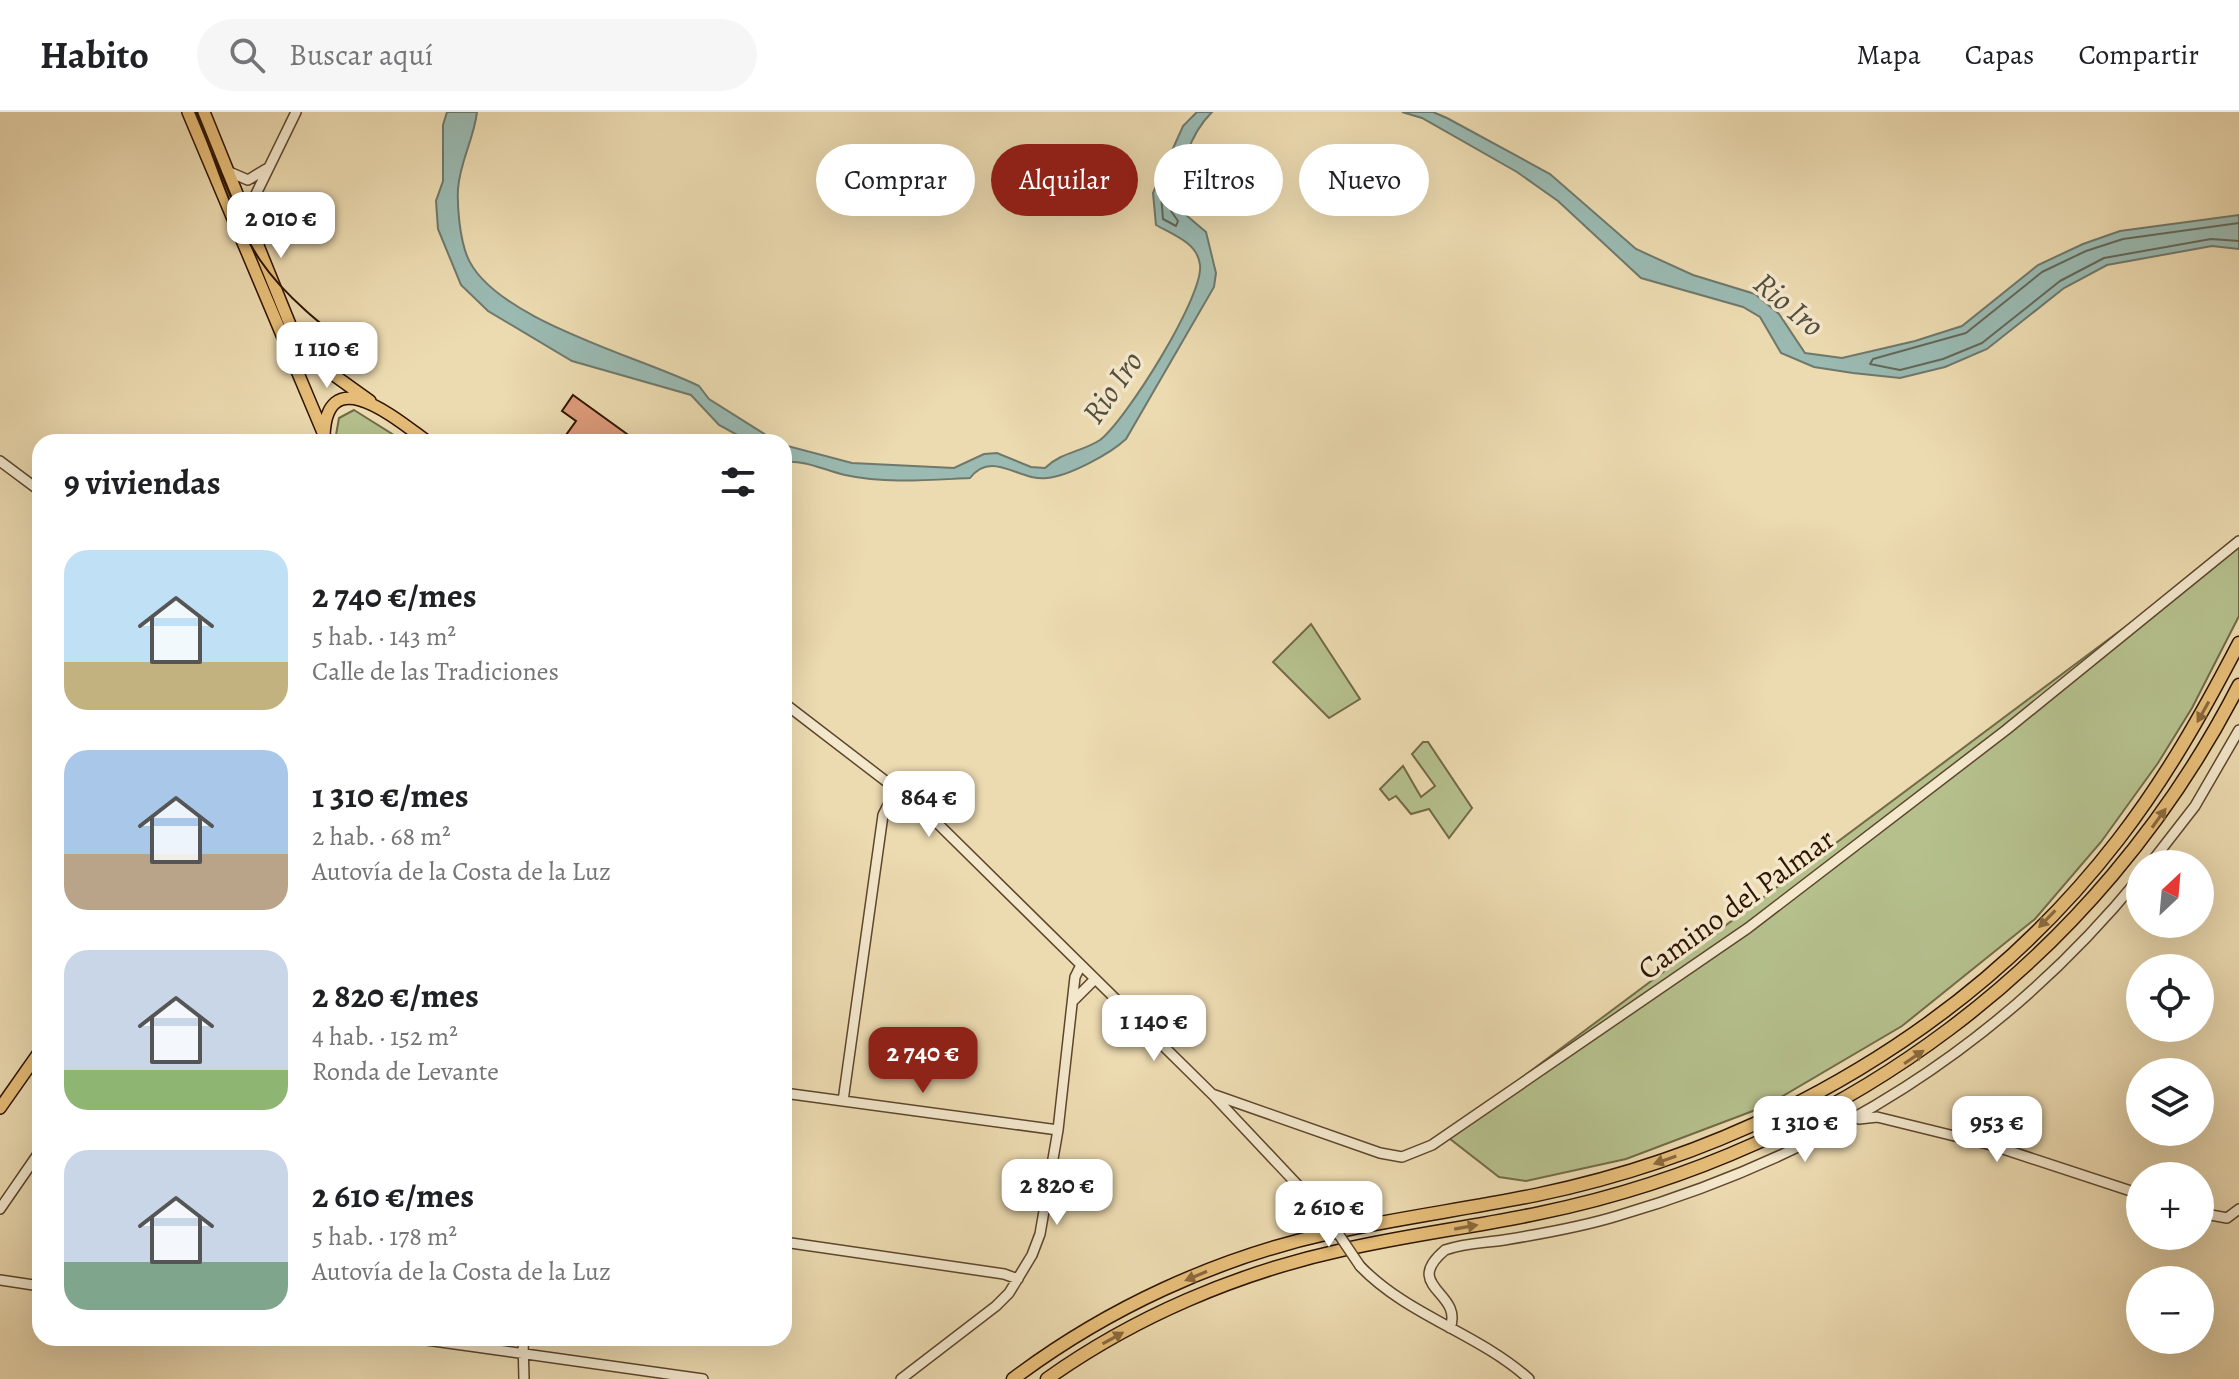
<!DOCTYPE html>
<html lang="es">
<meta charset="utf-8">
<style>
body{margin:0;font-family:Alegreya,serif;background:#f6f6f6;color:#202124;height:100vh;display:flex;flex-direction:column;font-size:30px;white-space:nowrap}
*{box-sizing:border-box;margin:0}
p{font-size:26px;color:#757577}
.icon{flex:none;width:44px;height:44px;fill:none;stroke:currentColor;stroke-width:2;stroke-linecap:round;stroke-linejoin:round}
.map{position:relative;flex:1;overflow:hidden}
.side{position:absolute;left:32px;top:322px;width:760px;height:912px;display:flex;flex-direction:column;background:#fff;border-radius:24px;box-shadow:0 8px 32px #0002}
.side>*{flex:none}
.guide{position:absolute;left:816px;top:32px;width:760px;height:72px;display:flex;gap:16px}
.needle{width:52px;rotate:26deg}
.fabs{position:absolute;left:2126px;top:738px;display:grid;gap:16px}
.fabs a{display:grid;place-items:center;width:88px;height:88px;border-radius:50%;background:#fff;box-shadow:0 8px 32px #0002;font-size:40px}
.price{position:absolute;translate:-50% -68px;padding:0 18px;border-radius:16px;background:#fff;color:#222;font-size:26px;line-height:52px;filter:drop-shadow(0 2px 4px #0008)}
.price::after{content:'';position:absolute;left:50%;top:48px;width:24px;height:18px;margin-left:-12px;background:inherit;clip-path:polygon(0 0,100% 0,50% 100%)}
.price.on{background:#8f2418;color:#fff}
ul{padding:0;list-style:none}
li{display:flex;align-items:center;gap:24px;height:200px;padding:0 32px}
li span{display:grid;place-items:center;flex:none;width:224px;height:160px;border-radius:24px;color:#555}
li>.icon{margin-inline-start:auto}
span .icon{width:96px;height:96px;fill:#fffc;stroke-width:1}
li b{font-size:34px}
h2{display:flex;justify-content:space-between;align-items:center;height:96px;padding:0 32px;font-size:34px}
.pill{padding:0 28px;border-radius:36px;background:#fff;box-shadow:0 8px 32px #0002;font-size:28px;line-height:72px}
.pill.on{background:#8f2418;color:#fff}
header{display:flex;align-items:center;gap:48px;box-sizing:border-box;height:112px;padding:0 40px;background:#fff;border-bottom:2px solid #e0e0e0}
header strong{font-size:38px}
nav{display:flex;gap:44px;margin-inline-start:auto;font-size:28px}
.search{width:560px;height:72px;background:#f6f6f6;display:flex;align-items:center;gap:20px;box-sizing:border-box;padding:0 28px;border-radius:44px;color:#757577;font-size:30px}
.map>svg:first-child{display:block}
.green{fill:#b5c08d;stroke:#726a46;stroke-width:2}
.water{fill:#9abab2;stroke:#6f786b;stroke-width:2}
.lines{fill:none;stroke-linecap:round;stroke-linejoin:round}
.shore{stroke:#646859;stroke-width:2}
.building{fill:#df9b7b;stroke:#2f1500;stroke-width:2}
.minor-casing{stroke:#5e462c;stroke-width:12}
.major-casing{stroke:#2f1500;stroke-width:14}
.highway-casing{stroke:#2f1500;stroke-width:15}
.minor{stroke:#f3e7cc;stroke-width:9}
.major{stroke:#e6bd78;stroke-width:11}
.highway{stroke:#e6bd78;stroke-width:12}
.tram{stroke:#2f1500;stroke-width:2}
.minor-bridge-casing{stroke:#5e462c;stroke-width:12;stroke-linecap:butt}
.minor-bridge{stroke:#f3e7cc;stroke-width:9}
.oneway{fill:#8a693c}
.labels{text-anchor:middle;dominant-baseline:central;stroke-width:7;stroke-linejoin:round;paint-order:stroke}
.street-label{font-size:30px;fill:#2f1500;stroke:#f3e7cc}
.water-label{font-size:32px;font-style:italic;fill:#544f3e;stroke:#f3e7cc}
</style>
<header>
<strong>Habito</strong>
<div class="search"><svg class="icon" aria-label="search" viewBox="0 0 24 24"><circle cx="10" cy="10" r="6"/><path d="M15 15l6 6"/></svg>Buscar aquí</div>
<nav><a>Mapa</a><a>Capas</a><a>Compartir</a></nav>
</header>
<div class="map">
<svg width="2239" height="1267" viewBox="0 0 2239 1267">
<rect width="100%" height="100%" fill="#ecdab0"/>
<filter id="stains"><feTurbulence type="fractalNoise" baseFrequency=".0025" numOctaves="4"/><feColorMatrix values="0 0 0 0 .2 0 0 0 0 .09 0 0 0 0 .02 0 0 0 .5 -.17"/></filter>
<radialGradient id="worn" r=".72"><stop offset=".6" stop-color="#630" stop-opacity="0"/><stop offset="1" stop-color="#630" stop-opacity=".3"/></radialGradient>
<!-- green -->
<path class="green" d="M354 298 405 330H340L336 323 339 306Z
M2239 430V504L2192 596 2158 651 2101 730 2035 807 1902 914 1766 994 1626 1047 1526 1069 1499 1065 1445 1023Z
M1311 512 1360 587 1329 606 1273 550Z
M1423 630H1428L1472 696 1449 726 1429 697 1411 702 1396 684 1389 688 1380 677 1403 654 1421 685 1435 674 1412 642Z"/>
<!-- water -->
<path class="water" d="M447 0H477C474 27 460 49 458 77 457 96 460 126 467 144 492 207 641 245 699 274L709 287 777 330H750L719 313 691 283 572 249 488 199 461 173 438 117 436 89 443 69V13Z
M1197 0H1212C1186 26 1179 61 1179 97L1206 120 1216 161 1214 175 1126 327C1110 342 1069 364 1047 366 1020 370 992 337 970 366 928 368 886 372 845 363 823 358 807 348 784 350V333L852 351 954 356 984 342 997 341 1031 355 1045 356C1061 340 1082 340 1100 328 1126 308 1204 184 1200 153 1198 131 1172 122 1156 113L1153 81 1183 14Z
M1402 0H1433L1447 6 1550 62 1636 137 1693 163 1755 182 1779 202 1805 241 1842 246 1915 229 1962 214 2038 153 2083 132 2120 119 2239 103V137L2212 134 2107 153 2064 176 1987 237 1945 255 1900 266 1853 261 1814 255 1781 241 1760 205 1743 195 1641 166 1558 89 1517 60 1422 6Z"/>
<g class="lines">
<!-- shore -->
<path class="shore" d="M1166 75 1171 78V99L1178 109 1176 114 1163 107 1161 82Z
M2239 111 2123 127 2086 139 2042 160 1966 221 1873 247 1870 252 1900 258 1943 247 1982 231 2060 169 2104 146 2211 127 2239 129"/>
</g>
<!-- building -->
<path class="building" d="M573 283 638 330H561L576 309 562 299Z"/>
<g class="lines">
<!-- minor casing -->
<g class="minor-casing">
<path id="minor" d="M227 59 248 68 266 57
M253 115 256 82 296 0
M0 349 40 379
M784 591 926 700 1212 982 1325 1102
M2150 752 2195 694 2239 618
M1074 888 1094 868
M784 981 1058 1018
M1212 982 1380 1041 1402 1045 1432 1033 1748 816 2006 618 2239 429
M843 989 883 703 897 675
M1859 1007 1877 1005 1991 1033 2140 1082
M0 1097 40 1039
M2200 1101 2227 1106 2239 1097
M784 1130 1004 1162 1018 1167
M1360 1154C1408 1204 1478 1221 1529 1267
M0 1168 40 1174
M1450 1216C1464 1180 1401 1175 1445 1138 1465 1131 1484 1131 1504 1128 1541 1122 1581 1115 1617 1104 1826 1043 2001 935 2140 765
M412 1226 703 1267
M523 1226 524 1267
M901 1267 996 1194 1009 1181 1032 1143 1040 1122 1058 1018 1075 865 1080 855"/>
</g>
<!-- major casing -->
<g class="major-casing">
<path id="major" d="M188 0 327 330
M204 0 293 220 317 251 370 289
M324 324C327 246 400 310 428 330
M0 996 40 939"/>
</g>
<!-- highway casing -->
<g class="highway-casing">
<path id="highway" d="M1013 1267C1106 1197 1216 1146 1330 1121 1398 1106 1467 1097 1536 1083 1763 1036 1975 913 2118 728 2166 666 2203 600 2239 531
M1047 1267C1134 1205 1237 1161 1342 1138 1407 1123 1474 1115 1540 1101 1841 1039 2098 848 2239 573"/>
</g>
<!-- minor -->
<use href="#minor" class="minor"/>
<!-- major -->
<use href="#major" class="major"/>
<!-- highway -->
<use href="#highway" class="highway"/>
<!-- tram -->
<path class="tram" d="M196 0C216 48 231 105 260 148 287 188 331 220 369 249"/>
<!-- minor-bridge casing -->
<g class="minor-bridge-casing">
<path id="minor-bridge" d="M1325 1102 1360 1154"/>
</g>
<!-- minor-bridge -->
<use href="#minor-bridge" class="minor-bridge"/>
</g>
<!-- one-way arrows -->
<defs><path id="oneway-solid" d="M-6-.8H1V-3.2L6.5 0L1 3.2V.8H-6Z" transform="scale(2)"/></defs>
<g class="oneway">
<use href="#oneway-solid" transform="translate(2203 600) rotate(119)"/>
<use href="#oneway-solid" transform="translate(2159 706) rotate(-54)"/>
<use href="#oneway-solid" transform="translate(2047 807) rotate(134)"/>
<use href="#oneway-solid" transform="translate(1914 945) rotate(-34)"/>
<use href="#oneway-solid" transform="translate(1665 1048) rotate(161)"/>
<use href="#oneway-solid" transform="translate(1466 1115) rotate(-10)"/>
<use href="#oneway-solid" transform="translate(1196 1164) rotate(157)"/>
<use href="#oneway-solid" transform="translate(1113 1226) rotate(-29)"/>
</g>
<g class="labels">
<!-- street labels -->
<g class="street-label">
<text transform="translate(1736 792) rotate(-36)">Camino del Palmar</text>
</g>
<!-- water labels -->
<g class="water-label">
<text transform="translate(1789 192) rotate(40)">Rio Iro</text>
<text transform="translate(1112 275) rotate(-55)">Rio Iro</text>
</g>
</g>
<rect width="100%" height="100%" filter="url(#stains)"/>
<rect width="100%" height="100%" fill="url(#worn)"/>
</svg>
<div class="fabs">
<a><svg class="needle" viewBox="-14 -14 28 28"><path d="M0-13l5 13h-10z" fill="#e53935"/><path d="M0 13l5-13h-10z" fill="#757577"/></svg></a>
<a><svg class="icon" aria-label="locate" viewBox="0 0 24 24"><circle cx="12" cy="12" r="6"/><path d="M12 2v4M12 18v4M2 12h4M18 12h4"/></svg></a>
<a><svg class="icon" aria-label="layers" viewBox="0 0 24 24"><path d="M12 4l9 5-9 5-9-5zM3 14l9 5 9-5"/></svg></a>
<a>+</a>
<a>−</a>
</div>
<b class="price" style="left:281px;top:148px">2 010 €</b>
<b class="price" style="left:327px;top:278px">1 110 €</b>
<b class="price" style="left:929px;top:727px">864 €</b>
<b class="price" style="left:1154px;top:951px">1 140 €</b>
<b class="price on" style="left:923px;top:983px">2 740 €</b>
<b class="price" style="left:1805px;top:1052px">1 310 €</b>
<b class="price" style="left:1997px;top:1052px">953 €</b>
<b class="price" style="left:1057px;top:1115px">2 820 €</b>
<b class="price" style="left:1329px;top:1137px">2 610 €</b>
<div class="guide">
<a class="pill">Comprar</a>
<a class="pill on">Alquilar</a>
<a class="pill">Filtros</a>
<a class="pill">Nuevo</a>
</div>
<section class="side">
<h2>9 viviendas<svg class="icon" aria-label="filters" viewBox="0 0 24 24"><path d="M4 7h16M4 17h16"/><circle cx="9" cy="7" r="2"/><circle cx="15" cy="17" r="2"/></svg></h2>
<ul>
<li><span style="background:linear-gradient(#bfe0f5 70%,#c2b280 0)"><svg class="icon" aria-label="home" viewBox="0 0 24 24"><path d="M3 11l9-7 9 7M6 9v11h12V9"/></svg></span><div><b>2 740 €/mes</b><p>5 hab. · 143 m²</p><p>Calle de las Tradiciones</p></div></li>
<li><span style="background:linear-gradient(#a9c7e8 65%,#b9a48a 0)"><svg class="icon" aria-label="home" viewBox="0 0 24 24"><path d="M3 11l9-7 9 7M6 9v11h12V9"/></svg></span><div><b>1 310 €/mes</b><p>2 hab. · 68 m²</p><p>Autovía de la Costa de la Luz</p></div></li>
<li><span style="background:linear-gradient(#c9d6e8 75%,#8fb573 0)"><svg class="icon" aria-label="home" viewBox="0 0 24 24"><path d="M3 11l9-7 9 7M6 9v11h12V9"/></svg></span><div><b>2 820 €/mes</b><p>4 hab. · 152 m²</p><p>Ronda de Levante</p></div></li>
<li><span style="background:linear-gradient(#c9d6e8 70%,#7fa58c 0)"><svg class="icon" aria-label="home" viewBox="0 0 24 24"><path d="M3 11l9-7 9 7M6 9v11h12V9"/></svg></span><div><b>2 610 €/mes</b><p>5 hab. · 178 m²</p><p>Autovía de la Costa de la Luz</p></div></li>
</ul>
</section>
</div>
